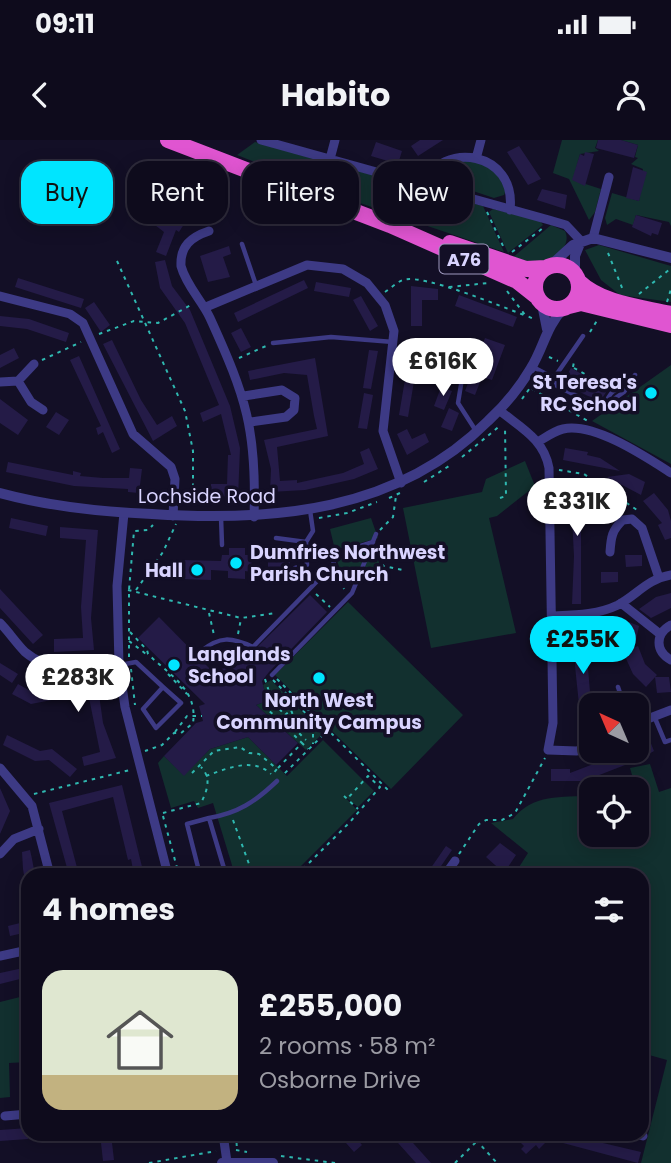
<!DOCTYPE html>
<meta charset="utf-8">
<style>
body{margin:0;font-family:Poppins,sans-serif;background:#171425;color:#f1f3f6;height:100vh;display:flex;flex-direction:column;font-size:26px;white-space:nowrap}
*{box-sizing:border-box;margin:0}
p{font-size:23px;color:#9b9ba3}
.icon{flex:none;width:38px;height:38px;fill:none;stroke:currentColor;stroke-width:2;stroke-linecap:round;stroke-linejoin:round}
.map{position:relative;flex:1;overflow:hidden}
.details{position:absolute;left:21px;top:728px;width:628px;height:273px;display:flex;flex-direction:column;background:#0e0b1c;border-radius:21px;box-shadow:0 4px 18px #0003,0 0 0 2px #2e2b3b}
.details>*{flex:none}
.banner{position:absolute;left:21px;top:21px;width:630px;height:63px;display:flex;gap:14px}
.needle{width:46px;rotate:316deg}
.fabs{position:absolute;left:579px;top:553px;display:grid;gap:14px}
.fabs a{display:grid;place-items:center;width:70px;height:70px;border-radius:14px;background:#0e0b1c;box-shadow:0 4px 18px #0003,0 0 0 2px #2e2b3b;font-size:35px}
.price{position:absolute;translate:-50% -60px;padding:0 16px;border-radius:24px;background:#fff;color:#222;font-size:23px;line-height:46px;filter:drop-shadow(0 2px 4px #0008)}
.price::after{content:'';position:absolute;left:50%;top:42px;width:21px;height:16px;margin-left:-10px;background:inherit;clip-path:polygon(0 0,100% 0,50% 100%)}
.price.selected{background:#00e5ff;color:#111}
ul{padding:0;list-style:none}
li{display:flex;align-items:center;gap:21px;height:175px;padding:0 21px}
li+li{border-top:2px solid #2e2b3b}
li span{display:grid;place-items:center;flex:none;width:196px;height:140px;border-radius:21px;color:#555}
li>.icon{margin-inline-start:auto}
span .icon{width:84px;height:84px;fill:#fffc;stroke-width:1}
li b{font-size:30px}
h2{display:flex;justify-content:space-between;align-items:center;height:84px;padding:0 21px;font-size:30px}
.chip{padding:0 24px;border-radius:21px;background:#0e0b1c;box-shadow:0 4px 18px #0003,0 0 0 2px #2e2b3b;font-size:24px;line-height:63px}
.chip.selected{background:#00e5ff;color:#111}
.status{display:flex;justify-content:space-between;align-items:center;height:49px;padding:0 35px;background:#0e0b1c;direction:ltr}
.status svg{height:19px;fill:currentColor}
header{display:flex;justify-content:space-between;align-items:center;height:91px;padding:0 21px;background:#0e0b1c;font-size:32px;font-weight:700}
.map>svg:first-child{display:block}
.green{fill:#12302f}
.building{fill:#241b47}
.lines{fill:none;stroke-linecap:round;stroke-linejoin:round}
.path{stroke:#2fb8b0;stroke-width:2;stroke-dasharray:3.5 5;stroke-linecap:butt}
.service{stroke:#3d3a85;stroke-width:4.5}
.minor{stroke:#3d3a85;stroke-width:9}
.tertiary{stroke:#3d3a85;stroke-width:10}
.trunk{stroke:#e055d1;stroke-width:16}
.poi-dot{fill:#00e5ff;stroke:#130f26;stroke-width:2.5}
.labels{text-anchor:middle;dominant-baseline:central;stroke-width:7;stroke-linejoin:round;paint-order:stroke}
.shield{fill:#130f26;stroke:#9e99be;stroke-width:2}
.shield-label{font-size:18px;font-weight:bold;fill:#d9d4ff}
.poi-label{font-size:19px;font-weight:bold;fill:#d9d4ff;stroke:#130f26;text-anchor:end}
.street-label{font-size:19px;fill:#d9d4ff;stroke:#130f26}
</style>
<div class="status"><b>09:11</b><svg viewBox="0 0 49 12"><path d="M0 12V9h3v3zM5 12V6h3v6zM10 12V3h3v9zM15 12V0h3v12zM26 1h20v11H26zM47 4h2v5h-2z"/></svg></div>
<header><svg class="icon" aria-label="back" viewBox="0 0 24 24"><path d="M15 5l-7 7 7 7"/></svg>Habito<svg class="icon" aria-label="person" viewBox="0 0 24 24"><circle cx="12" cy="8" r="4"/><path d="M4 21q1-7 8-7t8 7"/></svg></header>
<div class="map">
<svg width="671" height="1023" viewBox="0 0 671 1023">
<rect width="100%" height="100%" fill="#130f26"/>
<!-- green -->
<path class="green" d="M562 0H598L595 8 599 11 580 14 573 40 601 49 595 72 589 80 569 39 553 33Z
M621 0H671V86L669 82 636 75 633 85 616 79 607 85 605 78 612 53 639 61 643 29 631 24 638 18 635 17 638 5Z
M255 2 483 66 504 112 357 62 237 15Z
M456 18 493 26 506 50 504 55 494 58 437 39 435 34Z
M493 69 540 81 543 85 508 113 489 72Z
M551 85 565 91C573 108 550 123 534 123 526 123 518 120 511 119Z
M599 105 671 126V162L620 155 601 140 585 110Z
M671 225V324L592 281Z
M525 321 535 346 497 376 489 378 516 493 431 508 403 368 482 352 486 339Z
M371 378 378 398 335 410 330 389Z
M374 406 380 426 342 437 336 417Z
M348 462 463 575 391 649 275 535Z
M271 540 323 593 306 610 256 565 267 561 263 545Z
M248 597 287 636 323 600 374 651 358 667 343 655 357 670 292 735H235L213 663 198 668 194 661 171 668 158 623 164 616 184 635 210 609Z
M650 624 659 652 671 648V1023H641L667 920 642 913V735H514L528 713 491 683 513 679C532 654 562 657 591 656L592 695H637V649H613L634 642 630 628Z
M28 855V922L9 923 10 957 0 958V862Z"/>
<!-- building -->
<path class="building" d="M420 0H443L418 16 411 6Z
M598 0H621L638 5 634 18 596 8Z
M376 2 402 11 398 24 371 16Z
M519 6 541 39 528 45 507 12Z
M585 12 594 14 585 46 572 40 580 14 584 16Z
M633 27 647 32 639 61 626 58Z
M542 49 567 55 565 69 537 60Z
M168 58 193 70 179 92 176 90 166 116 156 112 164 92 151 82Z
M636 75 662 83 658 95 652 93 651 96 632 87Z
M229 106 231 114 223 117 230 137 208 142 200 116Z
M165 120 172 146 190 170 230 266 240 308 238 358 211 355V344H227L228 315H231L221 274 203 282 200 273 219 265 185 183 160 148 155 122Z
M18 138 84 159 81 168 15 147Z
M304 140 308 148 238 182 234 173Z
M316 142 351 148 349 157 314 151Z
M411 146 438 149V160H422V186H411Z
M459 155 517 177 513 187 455 166Z
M361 156 378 186 370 191 353 160Z
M94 162 110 185 101 192 85 168Z
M0 176 29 179 69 193 66 202 27 189 0 186Z
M241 188 251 207 241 212 231 193Z
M412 198 421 200 408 277 399 275Z
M485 198 505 205 492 240 482 237 475 255 465 251Z
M112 200 141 260 157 285 172 276 177 286 153 301 103 204Z
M14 208 19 218 0 228V215Z
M369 210 378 211 371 249 363 248Z
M79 216 120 309 112 313 103 292 98 295 96 288 101 286 70 220Z
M315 218 328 296 277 307 280 341 297 340V343L343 333 364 324 360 312 369 308 378 329 354 339 305 350 270 352 271 329 264 300 317 289 314 276 307 235 284 233 250 240 248 231Z
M571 228 608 249 600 262 562 243Z
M441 247 452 251 444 270 434 266Z
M364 253 373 255 367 289 358 288Z
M0 259 28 280 18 295 0 283Z
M449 268 459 273 452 291 441 287Z
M56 272 69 280 59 295 46 287Z
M407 289 412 299 425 293 429 302 407 315 397 294Z
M565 308 588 312 587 315 600 318 620 331 563 320Z
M8 322 73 335V331L81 333 80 336 103 338H129L130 328 142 329 139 353 128 352V349L74 346 6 332Z
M629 334 645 342 641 355 607 337Z
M570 338H581V464H572L574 416Z
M654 353 668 370 671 381V398L665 400 658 385 662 383 643 361Z
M11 378 48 386 46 396 9 388Z
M60 387 98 390 91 478 94 510 54 512V499L83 498 81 467 86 400 60 398Z
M268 406 290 408V436H268Z
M229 408H245V415H252L251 432 245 431V439L228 438V431L211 430V440L181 439 182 420 221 421 222 415H229Z
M625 415H642V426L626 427Z
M601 432H618V442L601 443Z
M0 449 43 495 33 504 0 468Z
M671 453V468L651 478 639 469 656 457Z
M310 455 327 472 269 532 262 541 267 561 256 565 298 603 276 625 248 597 210 609 184 636 164 616 196 583 203 581 199 566 205 564 138 498 159 477 212 531 239 525Z
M589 481 590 504H586L590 552 588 593H577V574H580L575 526 577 482Z
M629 482 639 486 635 505 622 500Z
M638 506 645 524 657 535 646 547 633 534 623 512Z
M0 523 18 534 12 543 0 535Z
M655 537H669L671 552 657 553Z
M97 540 103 583 116 618 84 626 82 617 100 612 88 553 31 564 12 554 18 544 34 553 59 551V548Z
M7 595 40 611 52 609 77 629 70 637 49 620 35 621 3 605Z
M648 596 654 611 645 616 638 600Z
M622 613 625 625 584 641H551V629H570V633Z
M122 645 144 735H134L131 719 128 720 113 657 62 671 79 735H69L49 663Z
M0 648 10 671 0 694Z
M500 703 516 715 504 733 486 717Z
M446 706 452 710 435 735H426Z
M30 710 32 719 35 735H24L23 729 22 712Z
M28 781V792L10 796 8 786Z
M28 827V837L0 844V833Z
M28 988V999L0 1001V990Z
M100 994H111L114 1020 103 1021Z
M338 994H353L362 1005 354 1012Z
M390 994H405L431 1023H416Z
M512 994H537L545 1003 539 1009 536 1005 526 1014 521 1009 524 1006Z
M565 994 641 1012 638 1023 563 1003Z"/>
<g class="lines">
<!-- path -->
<path class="path" d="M487 72 504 108
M210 83 211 73 221 68 226 49 220 34
M512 112 543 88
M608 113 623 150
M117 121 185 271 193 311V366
M449 147 489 143
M507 151 525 175 534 179
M385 152C391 148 397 142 403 140 422 133 502 167 524 175
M639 154 670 129
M667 162 671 149
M590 192 598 179
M99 194 134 181 158 183 191 165
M549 217 558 221
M239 218 266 206
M42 220 81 202
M573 227 574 222
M574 228 601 243
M532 249 588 281
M522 259 535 241
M462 317 501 285
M559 330 584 334 637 370
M424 342 449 326
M389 358 400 353
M500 358 506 356 505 287
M319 378 347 373 377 362
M380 390 393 377 396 356
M378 408 383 426 403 430
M370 429 382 426
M336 433 344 449
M338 440 351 435
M128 450 241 478 276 473
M136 450 163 412 176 384
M316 454 330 467
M209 473 214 495
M130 492 147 510 148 514C169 535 198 549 193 583L181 593H174L162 605 145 611
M238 494 241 479
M129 501 146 514
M226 508 228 527
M129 517V450L134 391 148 390 153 385
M131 529 135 565
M168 534 187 554
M265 539 272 561 285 575 282 583 302 603
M277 539 388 650
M273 540 325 593 282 636
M270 562 263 565 281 582
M285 575 291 570 294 578 313 591V604
M293 580 291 585 306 600
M175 592 187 576H202
M278 628 302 603 308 609
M192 633 214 611 240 607 249 613 259 614 277 629 272 635
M206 636C228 628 253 617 271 634
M34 654 130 630
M344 656 358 669
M163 673 201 663C207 651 212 638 201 627
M163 676 179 735
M233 680 253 735
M459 714 479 684 486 680H502L515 673 545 618
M297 735 350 682 380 647 368 636 347 659
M236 994 237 1010
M484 994 477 1001 497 1023
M236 1010 247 1012
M281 1016 335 1023
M149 1023 216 1011
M455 1023 476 1002"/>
<!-- service -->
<path class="service" d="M242 104 257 148
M273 203 331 197 393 202
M466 214 458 263 476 291
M533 227 554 238
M554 238 557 246 601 268 624 252 635 235
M554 238 583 196
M605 265C610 252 613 249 627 247
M221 377 222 405
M276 398 306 402
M295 428 307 425 306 402 313 391 310 370
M201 511C220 496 231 497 253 507L333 425 336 414 373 402
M120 525 136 522 163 547
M272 535 352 453 376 394
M163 547 181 563 156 588 143 569Z
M618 547 624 565
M654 576 665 602 671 600
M209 678C238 673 255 662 277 641
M200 735 187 684 209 678 226 735"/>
<!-- minor -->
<path class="minor" d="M261 0 549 80 566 85 581 101
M477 15 481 0
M330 19 335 0
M422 45C442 0 517 11 510 70
M209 91C191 97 180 106 181 126 186 145 202 161 210 178 246 257 257 290 254 377
M593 98 609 37
M0 156 70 174 83 183 133 294 171 327 175 339 173 376
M206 167 307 125 343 129 367 143 385 165 394 191 383 291 401 343
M18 241 31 262 43 270
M0 242 18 241 34 224
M244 256 282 250 295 258 294 270 286 277 251 282
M499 270C521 288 544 299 549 328L553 583 548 610 577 611 592 604
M538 302C546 297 554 291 563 289 594 282 646 317 671 333
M124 373 117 446 119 525 125 567 168 735
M610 412C611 397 612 390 623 380L632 379 642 388 659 438
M621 463 660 494
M552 476C575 475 597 475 618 465 637 455 647 439 671 435
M0 483C9 492 16 503 25 512 52 535 87 528 119 525
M671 485C655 494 655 511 671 520
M637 583 671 570
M0 628 32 666 50 735
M0 714 14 699 39 689
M445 735 455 721
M0 816 28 810
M5 976 28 974
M223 994 227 1022
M635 994 643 996"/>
<!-- tertiary -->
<path class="tertiary" d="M551 125 573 105 593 98 671 118
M575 134V116L581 101
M542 164 547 189
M0 353C48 366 102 372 152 374 273 382 397 372 488 281 504 266 520 247 531 228 544 207 546 186 564 168
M222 1023H273"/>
<!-- trunk -->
<path class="trunk" d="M168 0 390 85 517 141 536 156
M450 103 526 129 545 128
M535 147a22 22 0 1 1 44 0a22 22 0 1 1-44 0Z
M578 141C602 164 640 167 671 174
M569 166 581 163 671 185"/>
</g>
<!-- markers -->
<g class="poi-dot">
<circle cx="651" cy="253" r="7"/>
<circle cx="236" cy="423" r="7"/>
<circle cx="197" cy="430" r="7"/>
<circle cx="174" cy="525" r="7"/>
<circle cx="319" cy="538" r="7"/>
</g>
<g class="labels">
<!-- shield labels -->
<rect class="shield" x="439.5" y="104.5" width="49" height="29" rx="5"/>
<g class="shield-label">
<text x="464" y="119">A76</text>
</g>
<!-- poi labels -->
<g class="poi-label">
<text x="637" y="242">St Teresa's<tspan x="637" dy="22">RC School</tspan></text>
<text x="250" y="412" text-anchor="start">Dumfries Northwest<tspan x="250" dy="22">Parish Church</tspan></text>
<text x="183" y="430">Hall</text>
<text x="188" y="514" text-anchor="start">Langlands<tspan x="188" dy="22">School</tspan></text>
<text x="319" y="560" text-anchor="middle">North West<tspan x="319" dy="22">Community Campus</tspan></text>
</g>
<!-- street labels -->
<g class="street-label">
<text x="207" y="356">Lochside Road</text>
</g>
</g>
</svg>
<div class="fabs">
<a><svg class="needle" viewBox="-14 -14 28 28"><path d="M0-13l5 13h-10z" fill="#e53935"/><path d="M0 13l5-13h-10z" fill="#9b9ba3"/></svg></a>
<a><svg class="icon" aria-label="locate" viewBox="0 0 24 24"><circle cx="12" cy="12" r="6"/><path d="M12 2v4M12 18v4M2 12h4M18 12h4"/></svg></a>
</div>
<b class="price" style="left:443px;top:258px">£616K</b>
<b class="price" style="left:577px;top:398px">£331K</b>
<b class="price selected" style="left:583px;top:536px">£255K</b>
<b class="price" style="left:78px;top:574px">£283K</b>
<div class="banner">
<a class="chip selected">Buy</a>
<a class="chip">Rent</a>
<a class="chip">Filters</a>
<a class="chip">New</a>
</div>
<section class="details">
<h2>4 homes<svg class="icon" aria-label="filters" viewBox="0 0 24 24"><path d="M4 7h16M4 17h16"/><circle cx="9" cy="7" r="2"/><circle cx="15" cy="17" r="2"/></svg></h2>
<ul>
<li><span style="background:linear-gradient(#dfe7d0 75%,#c2b280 0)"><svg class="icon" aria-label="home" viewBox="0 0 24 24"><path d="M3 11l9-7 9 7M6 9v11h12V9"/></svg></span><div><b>£255,000</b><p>2 rooms · 58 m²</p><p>Osborne Drive</p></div></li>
</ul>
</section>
</div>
